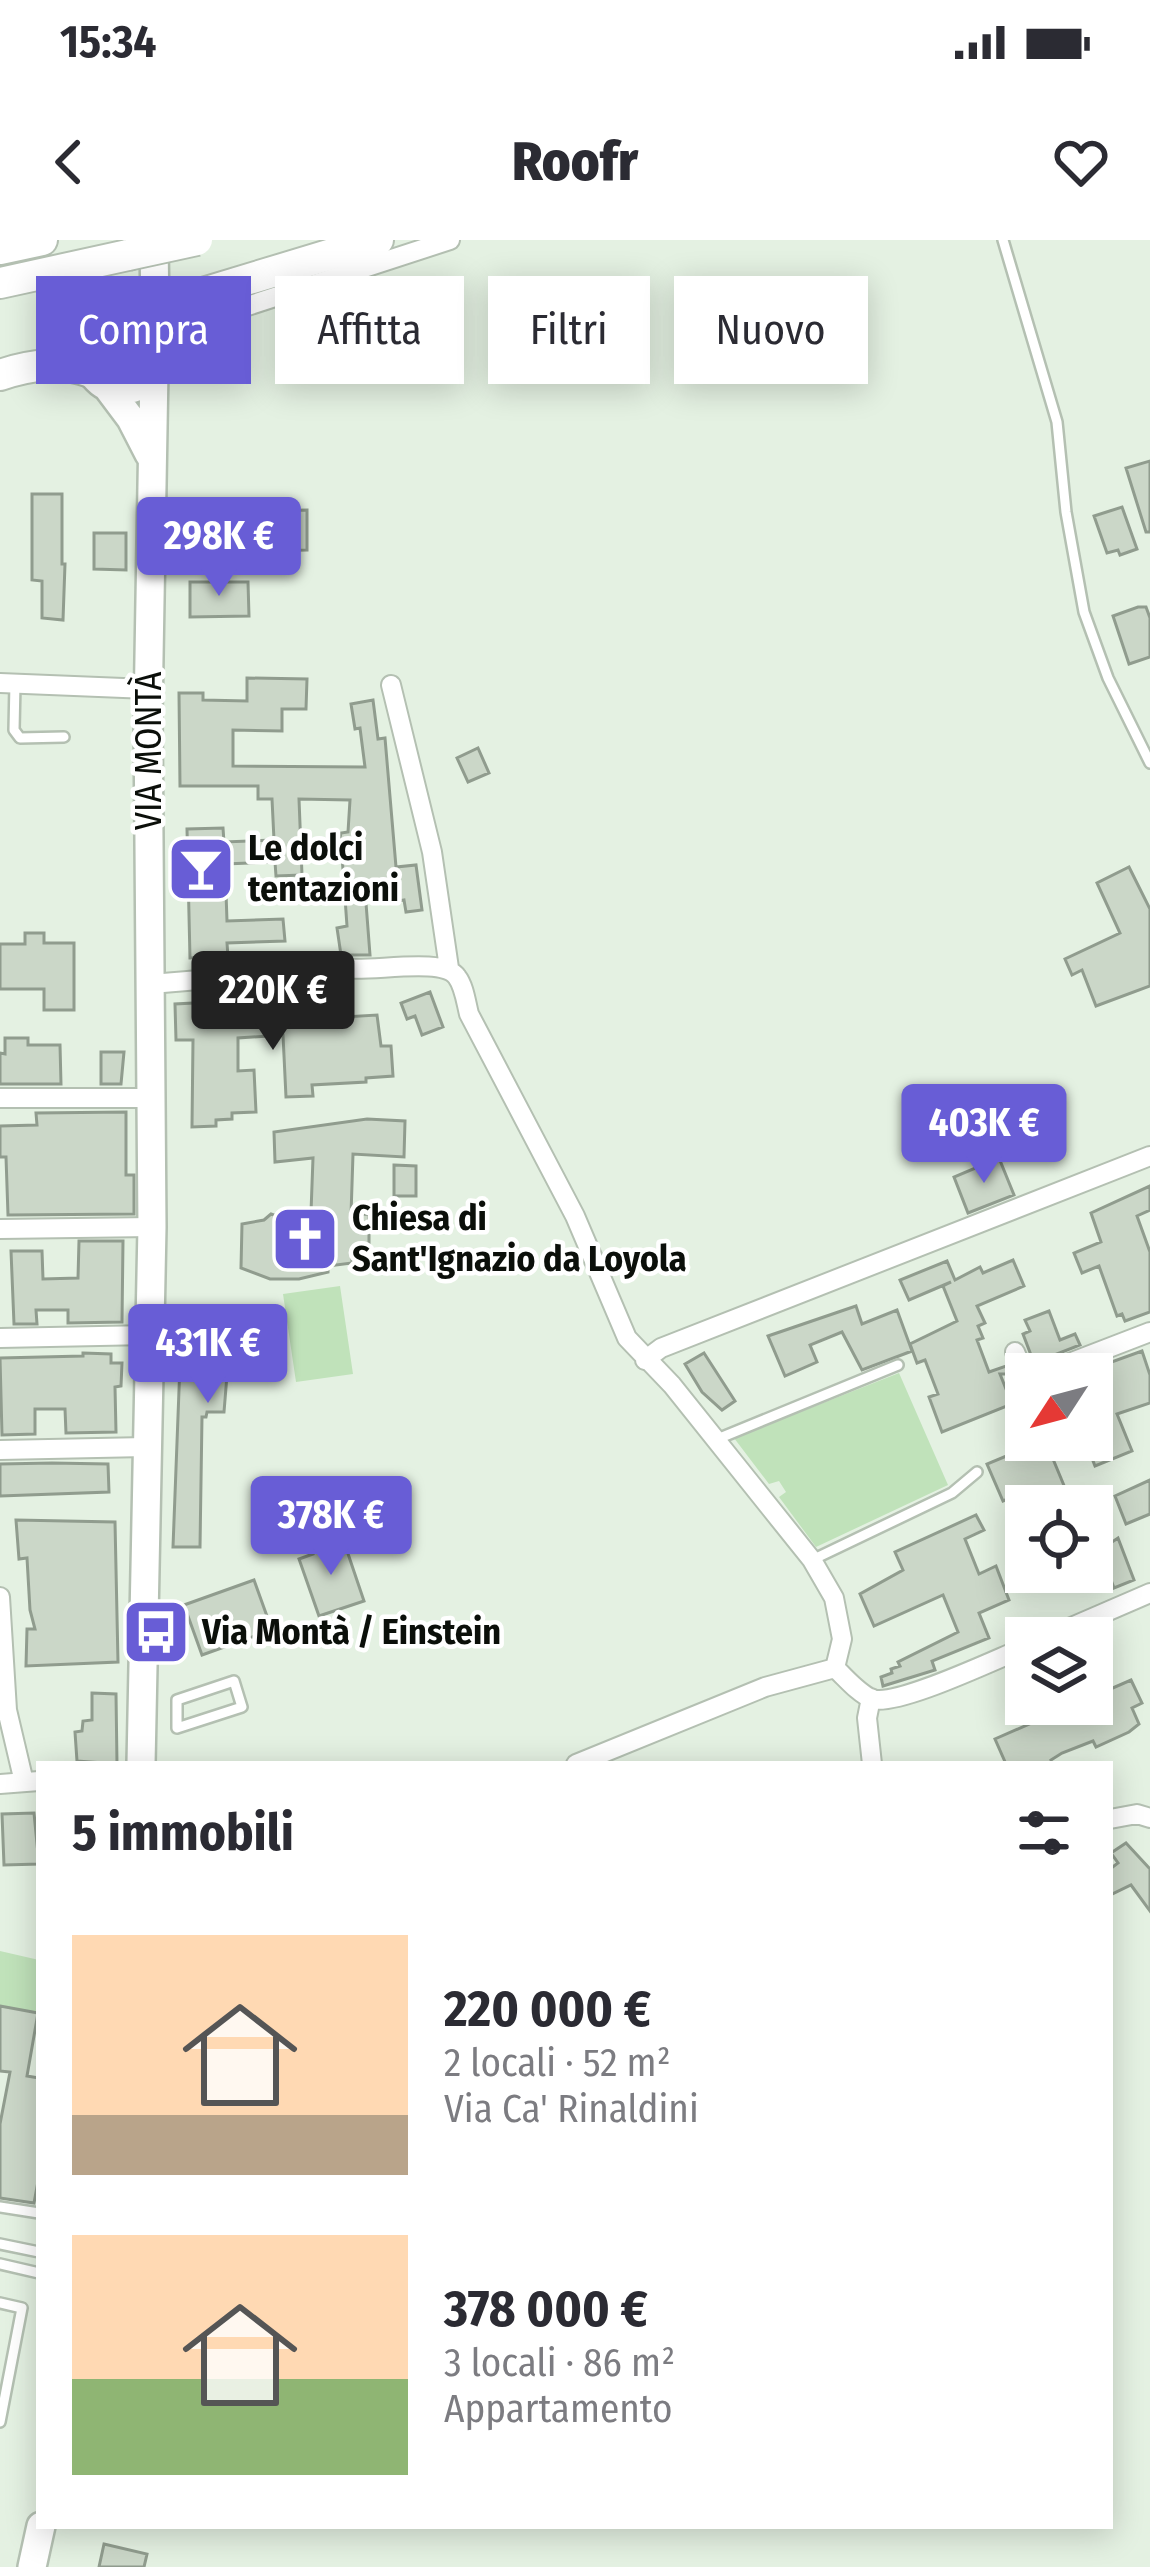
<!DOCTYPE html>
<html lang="it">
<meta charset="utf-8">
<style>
body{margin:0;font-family:"Fira Sans Condensed",sans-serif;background:#f7f7f7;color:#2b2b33;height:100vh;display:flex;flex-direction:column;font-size:45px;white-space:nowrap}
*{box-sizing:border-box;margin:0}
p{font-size:39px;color:#7c7c81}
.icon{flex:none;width:66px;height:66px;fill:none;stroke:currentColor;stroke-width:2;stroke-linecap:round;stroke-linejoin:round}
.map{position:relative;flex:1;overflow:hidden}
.side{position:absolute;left:36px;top:1521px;width:1077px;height:768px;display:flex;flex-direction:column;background:#fff;border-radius:0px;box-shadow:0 6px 30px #0003}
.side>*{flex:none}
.guide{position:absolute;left:36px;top:36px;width:1080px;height:108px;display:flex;gap:24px}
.needle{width:78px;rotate:234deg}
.buttons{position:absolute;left:1005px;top:1113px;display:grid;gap:24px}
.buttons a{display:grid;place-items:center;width:108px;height:108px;border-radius:0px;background:#fff;box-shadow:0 6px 30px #0003;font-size:60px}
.price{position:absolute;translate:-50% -102px;padding:0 27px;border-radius:12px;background:#685dd6;color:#fff;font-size:39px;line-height:78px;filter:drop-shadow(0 3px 6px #0008)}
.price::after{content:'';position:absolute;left:50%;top:72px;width:36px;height:27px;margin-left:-18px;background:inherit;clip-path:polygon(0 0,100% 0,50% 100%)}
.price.on{background:#222;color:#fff}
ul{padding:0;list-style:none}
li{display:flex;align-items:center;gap:36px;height:300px;padding:0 36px}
li span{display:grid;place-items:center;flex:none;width:336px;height:240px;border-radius:0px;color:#555}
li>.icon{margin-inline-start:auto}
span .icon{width:144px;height:144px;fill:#fffc;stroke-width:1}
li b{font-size:51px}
h2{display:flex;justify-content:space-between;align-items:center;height:144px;padding:0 36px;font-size:51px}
.pill{padding:0 42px;border-radius:0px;background:#fff;box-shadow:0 6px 30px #0003;font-size:42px;line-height:108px}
.pill.on{background:#685dd6;color:#fff}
.status{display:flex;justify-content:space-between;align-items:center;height:84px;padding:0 60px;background:#fff;direction:ltr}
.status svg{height:33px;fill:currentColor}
header{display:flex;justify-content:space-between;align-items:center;height:156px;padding:0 36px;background:#fff;font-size:54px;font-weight:800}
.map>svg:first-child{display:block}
.green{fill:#c0e2ba}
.building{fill:#cbd7c8;stroke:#909c8e;stroke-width:3}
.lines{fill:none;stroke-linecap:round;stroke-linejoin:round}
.service-casing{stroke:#b4c0b2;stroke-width:14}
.minor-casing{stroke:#b4c0b2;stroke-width:22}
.secondary-casing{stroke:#b4c0b2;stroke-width:32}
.trunk-casing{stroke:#b4c0b2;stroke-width:34}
.service{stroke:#fff;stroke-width:9}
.minor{stroke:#fff;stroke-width:18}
.secondary{stroke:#fff;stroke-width:27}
.trunk{stroke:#fff;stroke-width:30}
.trunk-bridge-casing{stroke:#b4c0b2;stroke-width:34;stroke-linecap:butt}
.trunk-bridge{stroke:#fff;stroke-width:30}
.labels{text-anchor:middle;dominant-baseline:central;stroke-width:9;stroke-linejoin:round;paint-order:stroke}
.street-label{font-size:36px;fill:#0b0f0a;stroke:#fff}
.poi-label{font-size:36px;font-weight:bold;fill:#0b0f0a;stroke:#fff;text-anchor:start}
</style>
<div class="status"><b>15:34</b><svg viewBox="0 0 49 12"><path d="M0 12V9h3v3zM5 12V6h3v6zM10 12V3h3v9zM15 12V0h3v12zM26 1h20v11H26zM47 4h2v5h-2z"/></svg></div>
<header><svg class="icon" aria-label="back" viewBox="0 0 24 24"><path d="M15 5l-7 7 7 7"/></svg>Roofr<svg class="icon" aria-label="heart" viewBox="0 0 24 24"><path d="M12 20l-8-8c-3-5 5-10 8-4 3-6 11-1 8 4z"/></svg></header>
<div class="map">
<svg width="1150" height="2327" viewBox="0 0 1150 2327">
<rect width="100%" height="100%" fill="#e4f1e2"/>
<!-- green -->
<path class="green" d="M340 1046 353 1134 296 1142 283 1054Z
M899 1133 948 1245 816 1307 779 1257 786 1252 779 1241 769 1244 734 1198Z
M0 1711 39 1720 38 1773 0 1766Z"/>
<!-- building -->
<path class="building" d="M570 43 596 132 567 141 541 52Z
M1150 221V292H1146L1126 228Z
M32 254H62V324H65L63 380 42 378V341L32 340Z
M1122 267 1137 309 1120 315 1118 310 1107 313 1094 276Z
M307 270V310L252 311 251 271Z
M94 293H126V330L94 329Z
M190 342H248L249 376 190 377Z
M1138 367H1146L1150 378V417L1129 424 1113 376Z
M247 438 307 439 306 469H282V491L233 490V526L365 527 360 488 355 489 351 464 373 460 378 499 385 498 396 627 416 625 422 670 406 672 404 660 398 661 396 647 365 650 370 715H341L337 688 347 686 342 616 336 617 341 593 348 592 350 560 299 559 302 635 276 636 275 622 225 624 227 681 283 679 285 701 227 703 228 717 190 718 187 589 223 588 224 602 274 600 272 559H258V546H180L179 453H203V460L247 461Z
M478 508 489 533 468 542 457 518Z
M1129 627 1150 669V746L1096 766 1082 730 1072 735 1065 719 1120 693 1097 643Z
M25 693H44V703H74V770H44V749H0V704H25Z
M430 752 443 787 422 795 415 776 407 779 401 763Z
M252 760 253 764 260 765 291 762 293 780 377 775 381 806H391L393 836 366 838V842L312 845 313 856 286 857 283 795 238 798V831L254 830 256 872 232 873V879L216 880V886L192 887 193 800H176L175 764Z
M5 798H28V805H60L61 844H0V813L5 814Z
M101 812H124L121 844H101Z
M126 872V935H134V974L8 975 6 917H0V886L37 885 36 873Z
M367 879 405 881 404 917 353 914 351 975 369 974V1013L352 1015V1023L328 1026V1032L299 1039H270L241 1028 242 984 264 980 271 974 283 978 311 972 313 918 275 922 274 892Z
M999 918 1014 955 968 973 954 937Z
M394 925 416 926V956H394Z
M1150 946V970L1137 976 1150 1012V1072L1125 1081 1122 1074 1117 1076 1099 1026 1082 1033 1074 1013 1101 1002 1091 973Z
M79 1001H123L122 1082 68 1083V1070H36L37 1084H14L11 1011H42L43 1039 78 1038Z
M1013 1020 1024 1046 977 1066 985 1083 978 1086 983 1098 977 1100 989 1132 1006 1126 1010 1134H1000L1012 1164 942 1192 929 1157 938 1154 925 1120 917 1123 910 1104 957 1081 943 1046 951 1042 909 1060 900 1040 947 1021 955 1040 980 1027 983 1033Z
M856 1066 862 1084 897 1070 912 1111 862 1130 842 1092 810 1105 817 1122 785 1136 768 1096Z
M1049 1071 1060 1100 1075 1094 1080 1105 1034 1123 1023 1094 1030 1091 1025 1080Z
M197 1076 271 1081 270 1124 228 1123 224 1172H207L206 1177H202L200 1307H173L180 1124 196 1125Z
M1142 1111 1150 1135V1163L1117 1174 1132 1211 1095 1226 1085 1200H1092V1129Z
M83 1113 111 1114V1123H122L121 1146 115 1147 116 1192 66 1193 65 1169H35V1194L2 1195 0 1118 83 1116Z
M704 1113 735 1161 722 1170 702 1152 685 1124Z
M1048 1207 1065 1248 1036 1260 1031 1249 1003 1261 987 1224 1016 1212 1019 1219Z
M52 1223 108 1224 109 1252 0 1256V1224Z
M1150 1240V1274L1126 1284 1115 1256Z
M976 1275 984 1290 965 1299 979 1334 996 1326 1009 1360 979 1373 989 1398 932 1421 935 1430 883 1446 881 1437 892 1433 891 1429 900 1426 898 1422 958 1392 943 1355 874 1386 860 1354 903 1330 895 1312Z
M16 1280 115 1282 118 1422 26 1426 27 1389H35L30 1370 27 1318 19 1319Z
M1118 1298 1134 1340 1114 1348 1100 1310Z
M343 1299 364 1361 319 1376 299 1319 313 1314 312 1310Z
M254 1340 272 1390 202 1415 184 1365Z
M1131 1440 1142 1463 1132 1468 1139 1484 1129 1492 1096 1507 1093 1501 1062 1513 1051 1520 1053 1524H1006L995 1499 1075 1464H1092V1457Z
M92 1453 116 1454 117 1524 77 1521 75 1492 82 1491 83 1481 92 1480Z
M34 1573 39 1624 4 1625 2 1574Z
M1126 1603 1150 1629V1671L1131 1645 1110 1655V1629L1118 1623 1111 1613Z
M0 1766 38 1773 27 1836 39 1838V1936L34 1963 0 1958V1884L10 1832 0 1831Z
M104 2304 147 2314 144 2327H99Z"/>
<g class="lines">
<!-- service casing -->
<g class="service-casing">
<path id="service" d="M1003 0 1057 182 1066 272 1084 372 1108 438 1150 523
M15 443 14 490 20 498 64 497
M715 1200 898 1125
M812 1320 952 1253 977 1232
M234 1441 242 1467 177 1488V1460Z
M0 1967 39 1973
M0 2004 39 2012
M0 2024 39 2033
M0 2063 22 2068 0 2182"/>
</g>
<!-- minor casing -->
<g class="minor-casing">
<path id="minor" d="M155 103 192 84 450 0
M0 443 148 449
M391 445 432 612 449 728
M151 744 342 728C369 733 443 716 457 737 464 746 466 762 469 774L575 976 627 1098 672 1145 812 1320 834 1358 842 1399 835 1428
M0 858H152
M0 989 152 987
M0 1098 149 1095
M1015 1112 1026 1138
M645 1120 661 1108 1150 916
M1041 1134 1150 1092
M0 1210 146 1207
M0 1357 7 1470 24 1542
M1046 1398 1150 1353
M835 1428C846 1438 858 1453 872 1459 897 1467 998 1418 1026 1407
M871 1458 867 1478 872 1524
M576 1524 765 1447 835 1428
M0 1544 39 1541
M1110 1579 1137 1574 1150 1578"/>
</g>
<!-- secondary casing -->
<g class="secondary-casing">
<path id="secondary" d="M87 115a35 35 0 1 1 70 0a35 35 0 1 1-70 0Z
M149 93 155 77 154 0
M107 147 131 179 149 214
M141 1524 152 987 148 475 154 130
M32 2327 41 2286"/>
</g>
<!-- trunk casing -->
<g class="trunk-casing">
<path id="trunk" d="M0 9 42 0
M0 43 128 15
M155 77 183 59 378 0
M0 135C33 124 58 121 91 132"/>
</g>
<!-- service -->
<use href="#service" class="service"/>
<!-- minor -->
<use href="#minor" class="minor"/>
<!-- secondary -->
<use href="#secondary" class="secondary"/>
<!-- trunk -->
<use href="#trunk" class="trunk"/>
<!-- trunk-bridge casing -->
<g class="trunk-bridge-casing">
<path id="trunk-bridge" d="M128 15 197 0"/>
</g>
<!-- trunk-bridge -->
<use href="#trunk-bridge" class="trunk-bridge"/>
</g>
<!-- icons -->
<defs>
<g id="bar-square" transform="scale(3.45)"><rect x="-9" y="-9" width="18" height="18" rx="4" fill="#685dd6" stroke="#fff"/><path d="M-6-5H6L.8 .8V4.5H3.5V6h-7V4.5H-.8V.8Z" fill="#fff"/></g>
<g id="church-square" transform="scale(3.45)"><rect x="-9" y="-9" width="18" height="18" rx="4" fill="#685dd6" stroke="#fff"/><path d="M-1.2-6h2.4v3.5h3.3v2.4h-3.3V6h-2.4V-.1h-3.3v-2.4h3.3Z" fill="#fff"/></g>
<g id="bus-square" transform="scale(3.45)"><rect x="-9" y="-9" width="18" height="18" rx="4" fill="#685dd6" stroke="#fff"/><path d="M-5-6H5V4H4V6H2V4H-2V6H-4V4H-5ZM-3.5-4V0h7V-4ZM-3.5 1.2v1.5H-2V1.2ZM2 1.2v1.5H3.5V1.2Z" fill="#fff"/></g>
</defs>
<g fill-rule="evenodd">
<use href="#bar-square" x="201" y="629"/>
<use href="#church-square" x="305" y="999"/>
<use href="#bus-square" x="156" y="1392"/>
</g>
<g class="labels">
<!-- street labels -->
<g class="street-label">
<text transform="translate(149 511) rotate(-90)">VIA MONTÀ</text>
</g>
<!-- poi labels -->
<g class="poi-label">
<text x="248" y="608">Le dolci<tspan x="248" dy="41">tentazioni</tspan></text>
<text x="352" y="978">Chiesa di<tspan x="352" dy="41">Sant'Ignazio da Loyola</tspan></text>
<text x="202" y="1392">Via Montà / Einstein</text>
</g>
</g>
</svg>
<div class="buttons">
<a><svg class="needle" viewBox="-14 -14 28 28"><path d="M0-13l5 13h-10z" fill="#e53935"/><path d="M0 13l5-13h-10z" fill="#7c7c81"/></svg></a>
<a><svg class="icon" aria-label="locate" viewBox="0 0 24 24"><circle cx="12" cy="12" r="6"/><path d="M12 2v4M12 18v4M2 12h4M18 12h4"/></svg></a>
<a><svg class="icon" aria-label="layers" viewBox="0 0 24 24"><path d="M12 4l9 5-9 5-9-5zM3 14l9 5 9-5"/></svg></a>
</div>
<b class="price" style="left:219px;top:359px">298K €</b>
<b class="price on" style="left:273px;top:813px">220K €</b>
<b class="price" style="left:984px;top:946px">403K €</b>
<b class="price" style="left:208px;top:1166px">431K €</b>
<b class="price" style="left:331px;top:1338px">378K €</b>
<div class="guide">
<a class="pill on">Compra</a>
<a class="pill">Affitta</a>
<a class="pill">Filtri</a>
<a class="pill">Nuovo</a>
</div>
<section class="side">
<h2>5 immobili<svg class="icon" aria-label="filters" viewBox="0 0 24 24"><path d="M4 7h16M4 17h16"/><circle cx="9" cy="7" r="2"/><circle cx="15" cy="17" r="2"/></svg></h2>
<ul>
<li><span style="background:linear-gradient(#ffd9b3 75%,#b9a48a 0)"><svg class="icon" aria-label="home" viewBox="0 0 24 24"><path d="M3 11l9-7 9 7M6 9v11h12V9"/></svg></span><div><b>220 000 €</b><p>2 locali · 52 m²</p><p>Via Ca' Rinaldini</p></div></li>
<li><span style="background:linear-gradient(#ffd9b3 60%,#8fb573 0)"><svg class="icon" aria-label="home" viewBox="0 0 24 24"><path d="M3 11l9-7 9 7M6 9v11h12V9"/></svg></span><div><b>378 000 €</b><p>3 locali · 86 m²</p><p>Appartamento</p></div></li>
</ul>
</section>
</div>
